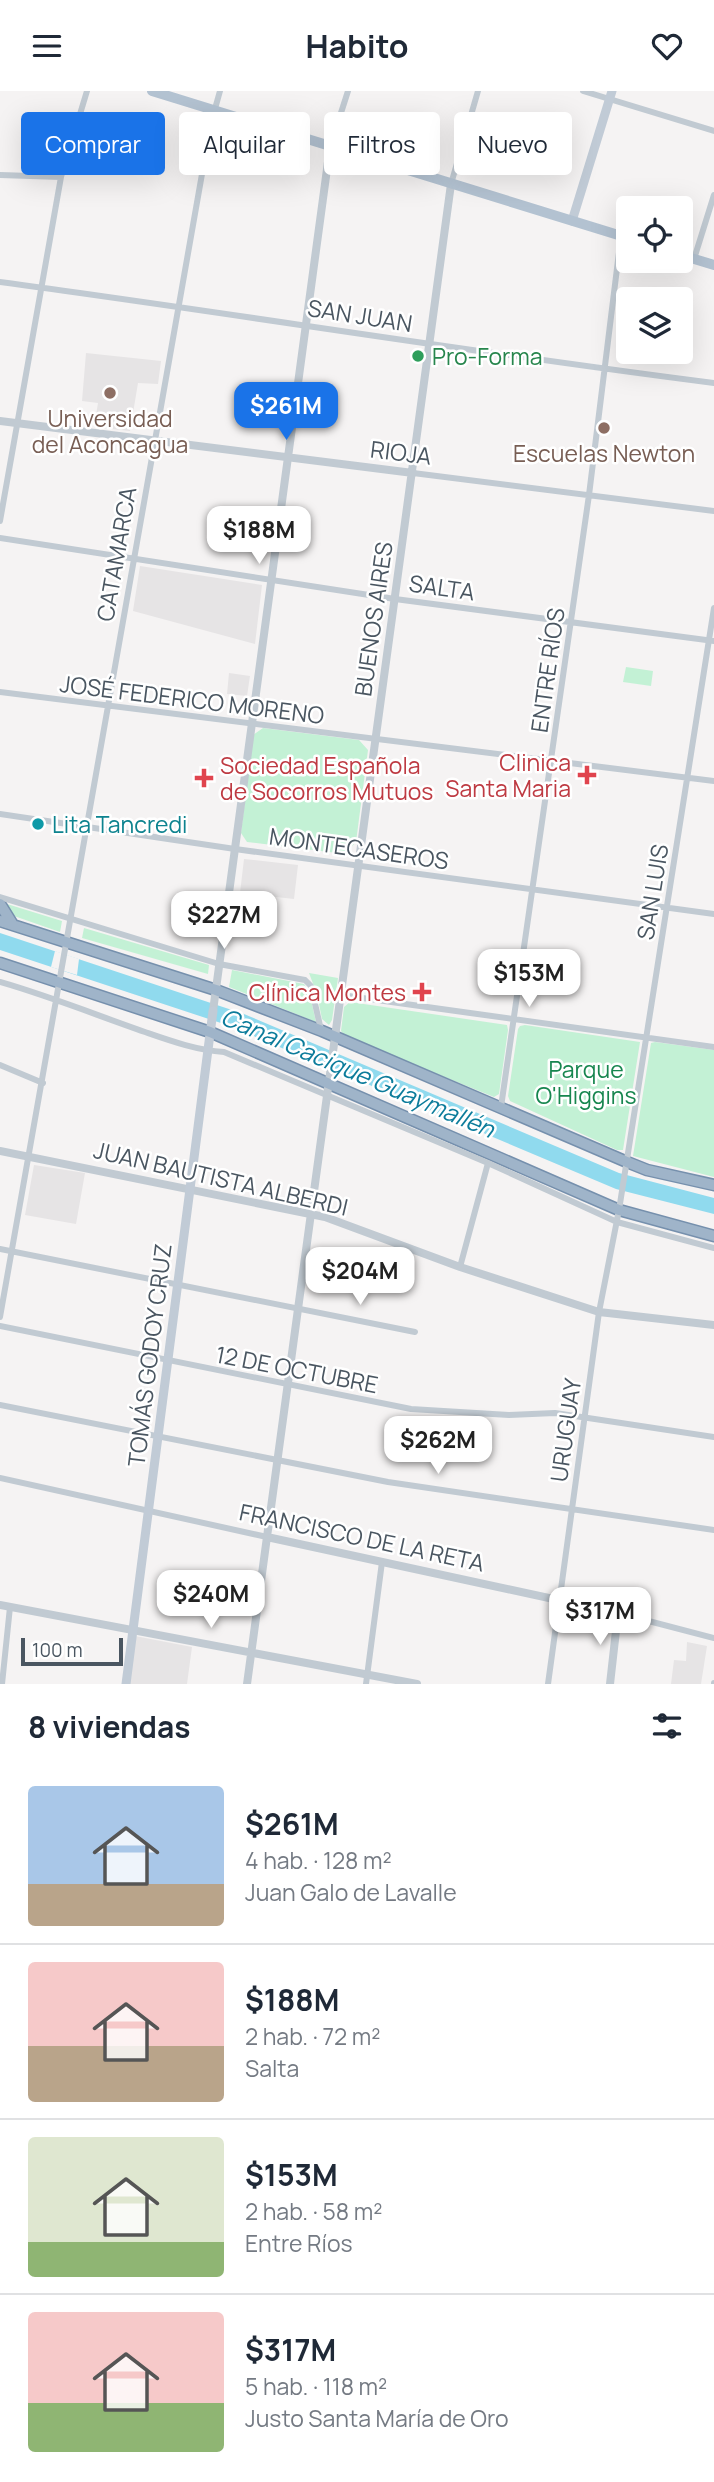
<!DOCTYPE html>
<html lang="es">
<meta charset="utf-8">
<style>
body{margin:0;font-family:Manrope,sans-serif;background:#f2f2f3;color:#1f2937;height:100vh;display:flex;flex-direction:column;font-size:26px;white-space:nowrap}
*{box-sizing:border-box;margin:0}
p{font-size:23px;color:#747a83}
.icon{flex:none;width:38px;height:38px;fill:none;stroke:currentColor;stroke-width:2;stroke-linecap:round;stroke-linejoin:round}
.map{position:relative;height:1593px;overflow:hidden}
.drawer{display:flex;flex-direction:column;background:#fff;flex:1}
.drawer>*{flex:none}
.guide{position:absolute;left:21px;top:21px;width:672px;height:63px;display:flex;gap:14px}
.controls{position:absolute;left:616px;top:105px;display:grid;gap:14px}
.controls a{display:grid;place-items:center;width:77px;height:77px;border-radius:7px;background:#fff;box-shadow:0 7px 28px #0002;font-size:35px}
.scale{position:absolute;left:21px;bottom:18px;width:102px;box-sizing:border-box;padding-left:7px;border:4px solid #4a5661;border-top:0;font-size:19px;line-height:24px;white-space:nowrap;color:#4a5661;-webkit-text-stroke:5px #fff;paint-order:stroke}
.price{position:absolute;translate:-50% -60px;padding:0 16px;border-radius:14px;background:#fff;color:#222;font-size:23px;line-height:46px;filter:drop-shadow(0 2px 4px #0008)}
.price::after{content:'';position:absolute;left:50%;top:42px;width:21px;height:16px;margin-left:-10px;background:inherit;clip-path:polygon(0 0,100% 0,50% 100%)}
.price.current{background:#1a73e8;color:#fff}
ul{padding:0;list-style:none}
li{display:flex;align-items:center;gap:21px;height:175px;padding:0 28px}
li+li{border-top:2px solid #e0e1e3}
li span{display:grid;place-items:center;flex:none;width:196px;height:140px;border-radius:7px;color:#555}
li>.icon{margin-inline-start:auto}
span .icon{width:84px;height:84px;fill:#fffc;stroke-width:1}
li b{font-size:30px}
h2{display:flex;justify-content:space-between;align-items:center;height:84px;padding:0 28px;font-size:30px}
.pill{padding:0 24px;border-radius:7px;background:#fff;box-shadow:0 7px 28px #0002;font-size:24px;line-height:63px}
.pill.current{background:#1a73e8;color:#fff}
header{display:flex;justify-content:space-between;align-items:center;height:91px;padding:0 28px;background:#fff;font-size:32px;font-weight:700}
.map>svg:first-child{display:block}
.education{fill:#e6e4e5}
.green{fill:#c3f1d5}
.water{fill:#90daee}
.pier{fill:#f5f3f3}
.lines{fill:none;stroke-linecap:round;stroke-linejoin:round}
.trunk-casing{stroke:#7690ad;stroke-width:13}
.minor{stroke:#c1cad2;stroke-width:6}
.tertiary{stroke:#c1cad2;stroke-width:8}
.secondary{stroke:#c1cbd6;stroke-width:9}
.primary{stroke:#b3c2d1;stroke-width:10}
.trunk{stroke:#9fb4c9;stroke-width:10}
.leisure-dot{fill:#2e9e5b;stroke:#fff;stroke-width:2.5}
.education-dot{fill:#8d6e63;stroke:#fff;stroke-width:2.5}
.health-dot{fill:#e0444e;stroke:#fff;stroke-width:2.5}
.culture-dot{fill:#0f9aa8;stroke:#fff;stroke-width:2.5}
.labels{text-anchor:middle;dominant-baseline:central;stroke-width:5;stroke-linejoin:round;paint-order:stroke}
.street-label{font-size:23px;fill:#4a5661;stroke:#fff}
.leisure-label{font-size:23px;fill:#27864d;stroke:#fff;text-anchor:start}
.education-label{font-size:23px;fill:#785e54;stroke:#fff}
.health-label{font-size:23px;fill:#be3a42;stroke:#fff;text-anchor:end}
.culture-label{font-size:23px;fill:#0d838f;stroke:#fff;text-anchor:start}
.park-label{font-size:23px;fill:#17864f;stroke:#fff}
.water-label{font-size:24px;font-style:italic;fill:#0c7c9b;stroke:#fff}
</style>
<header><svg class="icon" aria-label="menu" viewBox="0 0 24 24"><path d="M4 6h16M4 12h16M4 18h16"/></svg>Habito<svg class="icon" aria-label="heart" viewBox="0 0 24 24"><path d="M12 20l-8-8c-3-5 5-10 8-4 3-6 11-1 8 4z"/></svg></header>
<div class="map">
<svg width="714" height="1593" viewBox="0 0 714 1593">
<rect width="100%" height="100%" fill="#f5f3f3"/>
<!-- education -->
<path class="education" d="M86 262 161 270 158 293 138 292 130 340 94 336 98 312 82 310Z
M140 475 262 494 255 553 133 520Z
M229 582 250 585 247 605 227 603Z
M244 768 298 774 294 808 240 802Z
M34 1074 85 1082 76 1133 25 1124Z
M135 1545 192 1556 187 1593H129Z
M687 1551 707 1555 701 1593H671L674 1569 686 1570Z"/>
<!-- green -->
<path class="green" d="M626 576 653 580 651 595 623 591Z
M263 637 359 649 368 659 356 751 345 763 247 751 241 742 253 644Z
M7 813 62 830 60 841 14 825Z
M84 837 209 874 208 883 82 847Z
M232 879 304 893 309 900 316 931 229 896Z
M309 882 338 887 332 929 329 934 322 928 317 903Z
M350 911 507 934 508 939 499 1003 494 1006 346 946 341 940 344 916Z
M525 934 640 951 623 1059H617L510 1010 508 1005 518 938 520 935Z
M655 951 714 959V1086L633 1065 651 952Z"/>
<!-- water -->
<path class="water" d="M0 842 244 923 619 1082 714 1107V1123L616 1098 230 935 0 859Z"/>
<!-- pier -->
<path class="pier" d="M55 860 79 868 77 884 51 876Z"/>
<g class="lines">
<!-- trunk casing -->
<g class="trunk-casing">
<path id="trunk" d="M0 813 13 834
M0 830 216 899 322 940 627 1071 647 1079 714 1094
M0 872 210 941 619 1119 714 1145"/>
</g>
<!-- minor -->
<path class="minor" d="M583 0 714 40
M330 56 348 0
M0 84 61 86
M451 93 478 0
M694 168 714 104
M0 191C238 223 476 262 714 292
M413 382 714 420
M0 430 61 86 87 0
M0 447 395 508 714 550
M0 601 714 690
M0 723 235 758 714 823
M0 806 219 873 305 889 311 895 321 939
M0 891C49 905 96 924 145 941 171 950 196 959 224 961L488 1072 617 1131 714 1157
M341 904 714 956
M0 974 43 992
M501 1016 589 404 621 145
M0 1158 415 1241
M460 1176 488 1072
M0 1226C73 829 140 430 211 32L220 0
M0 1235 411 1318 509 1324 555 1322 714 1346
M0 1314 388 1391 714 1439
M0 1387 267 1446
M618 1522 714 1547
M2 1593 10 1516
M366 1593 382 1471
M548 1593 599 1221 619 1119 714 517
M714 1593V1592"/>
<!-- tertiary -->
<path class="tertiary" d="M0 330 413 382
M213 920 330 56
M0 1060 325 1126 460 1176 599 1221 714 1234
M267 1446 618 1522 610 1593
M0 1514 417 1593
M247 1593 451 93"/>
<!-- secondary -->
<path class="secondary" d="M572 130 612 0
M126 1593 213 920"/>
<!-- primary -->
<path class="primary" d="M152 0 628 147
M681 164 714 174"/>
<!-- trunk -->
<use href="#trunk" class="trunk"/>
</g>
<!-- markers -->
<circle class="leisure-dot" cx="418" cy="265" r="7"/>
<g class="education-dot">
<circle cx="110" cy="302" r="7"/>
<circle cx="604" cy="337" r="7"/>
</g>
<g class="health-dot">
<path d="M583.5 673.5h7v7h7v7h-7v7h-7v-7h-7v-7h7z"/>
<path d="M200.5 676.5h7v7h7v7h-7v7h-7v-7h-7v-7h7z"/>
<path d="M418.5 890.5h7v7h7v7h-7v7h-7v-7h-7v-7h7z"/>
</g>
<circle class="culture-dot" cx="38" cy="733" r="7"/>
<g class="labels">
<!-- street labels -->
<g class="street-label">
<text transform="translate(360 224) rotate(9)">SAN JUAN</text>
<text transform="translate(401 361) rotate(7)">RIOJA</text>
<text transform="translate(116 463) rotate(-80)">CATAMARCA</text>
<text transform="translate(442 496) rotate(8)">SALTA</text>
<text transform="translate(373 528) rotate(-82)">BUENOS AIRES</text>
<text transform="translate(547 579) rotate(-82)">ENTRE RÍOS</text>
<text transform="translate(192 608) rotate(7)">JOSÉ FEDERICO MORENO</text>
<text transform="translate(359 757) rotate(8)">MONTECASEROS</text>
<text transform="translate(652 801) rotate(-81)">SAN LUIS</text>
<text transform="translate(221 1087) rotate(13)">JUAN BAUTISTA ALBERDI</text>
<text transform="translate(149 1264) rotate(-83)">TOMÁS GODOY CRUZ</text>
<text transform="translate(297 1278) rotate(11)">12 DE OCTUBRE</text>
<text transform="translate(565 1339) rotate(-82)">URUGUAY</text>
<text transform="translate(362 1446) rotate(12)">FRANCISCO DE LA RETA</text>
</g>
<!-- leisure labels -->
<g class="leisure-label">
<text x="432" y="265">Pro-Forma</text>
</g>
<!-- education labels -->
<g class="education-label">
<text x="110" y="327">Universidad<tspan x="110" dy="26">del Aconcagua</tspan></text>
<text x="604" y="362">Escuelas Newton</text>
</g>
<!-- health labels -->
<g class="health-label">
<text x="571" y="671">Clinica<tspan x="571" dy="26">Santa Maria</tspan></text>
<text x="220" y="674" text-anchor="start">Sociedad Española<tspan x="220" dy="26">de Socorros Mutuos</tspan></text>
<text x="406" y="901">Clínica Montes</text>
</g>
<!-- culture labels -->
<g class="culture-label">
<text x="52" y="733">Lita Tancredi</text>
</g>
<!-- park labels -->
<g class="park-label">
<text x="586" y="978">Parque<tspan x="586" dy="26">O'Higgins</tspan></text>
</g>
<!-- water labels -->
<g class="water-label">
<text transform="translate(358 981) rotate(23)">Canal Cacique Guaymallén</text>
</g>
</g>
</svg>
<div class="controls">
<a><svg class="icon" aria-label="locate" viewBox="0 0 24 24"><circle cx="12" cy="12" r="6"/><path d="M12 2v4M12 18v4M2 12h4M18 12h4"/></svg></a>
<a><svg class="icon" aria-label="layers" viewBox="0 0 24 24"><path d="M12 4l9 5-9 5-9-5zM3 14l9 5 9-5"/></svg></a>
</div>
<div class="scale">100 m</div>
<b class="price current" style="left:286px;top:351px">$261M</b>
<b class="price" style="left:259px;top:475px">$188M</b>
<b class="price" style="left:224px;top:860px">$227M</b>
<b class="price" style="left:529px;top:918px">$153M</b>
<b class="price" style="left:360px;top:1216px">$204M</b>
<b class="price" style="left:438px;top:1385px">$262M</b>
<b class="price" style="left:211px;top:1539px">$240M</b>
<b class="price" style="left:600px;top:1556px">$317M</b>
<div class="guide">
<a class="pill current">Comprar</a>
<a class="pill">Alquilar</a>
<a class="pill">Filtros</a>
<a class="pill">Nuevo</a>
</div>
</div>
<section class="drawer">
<h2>8 viviendas<svg class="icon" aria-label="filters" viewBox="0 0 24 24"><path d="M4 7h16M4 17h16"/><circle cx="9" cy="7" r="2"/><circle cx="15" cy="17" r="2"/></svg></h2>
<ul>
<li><span style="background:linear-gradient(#a9c7e8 70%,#b9a48a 0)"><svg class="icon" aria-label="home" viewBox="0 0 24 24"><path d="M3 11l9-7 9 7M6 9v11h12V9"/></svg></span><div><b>$261M</b><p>4 hab. · 128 m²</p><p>Juan Galo de Lavalle</p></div></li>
<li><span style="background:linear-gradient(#f6c9c9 60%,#b9a48a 0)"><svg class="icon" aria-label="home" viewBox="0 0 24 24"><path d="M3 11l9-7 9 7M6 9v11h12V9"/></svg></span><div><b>$188M</b><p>2 hab. · 72 m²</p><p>Salta</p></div></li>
<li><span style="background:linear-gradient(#dfe7d0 75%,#8fb573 0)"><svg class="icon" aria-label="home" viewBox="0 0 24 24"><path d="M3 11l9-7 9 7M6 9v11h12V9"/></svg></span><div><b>$153M</b><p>2 hab. · 58 m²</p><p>Entre Ríos</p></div></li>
<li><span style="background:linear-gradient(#f6c9c9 65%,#8fb573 0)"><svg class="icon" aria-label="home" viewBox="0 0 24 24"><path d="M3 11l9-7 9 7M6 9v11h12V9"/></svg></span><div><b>$317M</b><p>5 hab. · 118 m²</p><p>Justo Santa María de Oro</p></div></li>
</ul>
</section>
